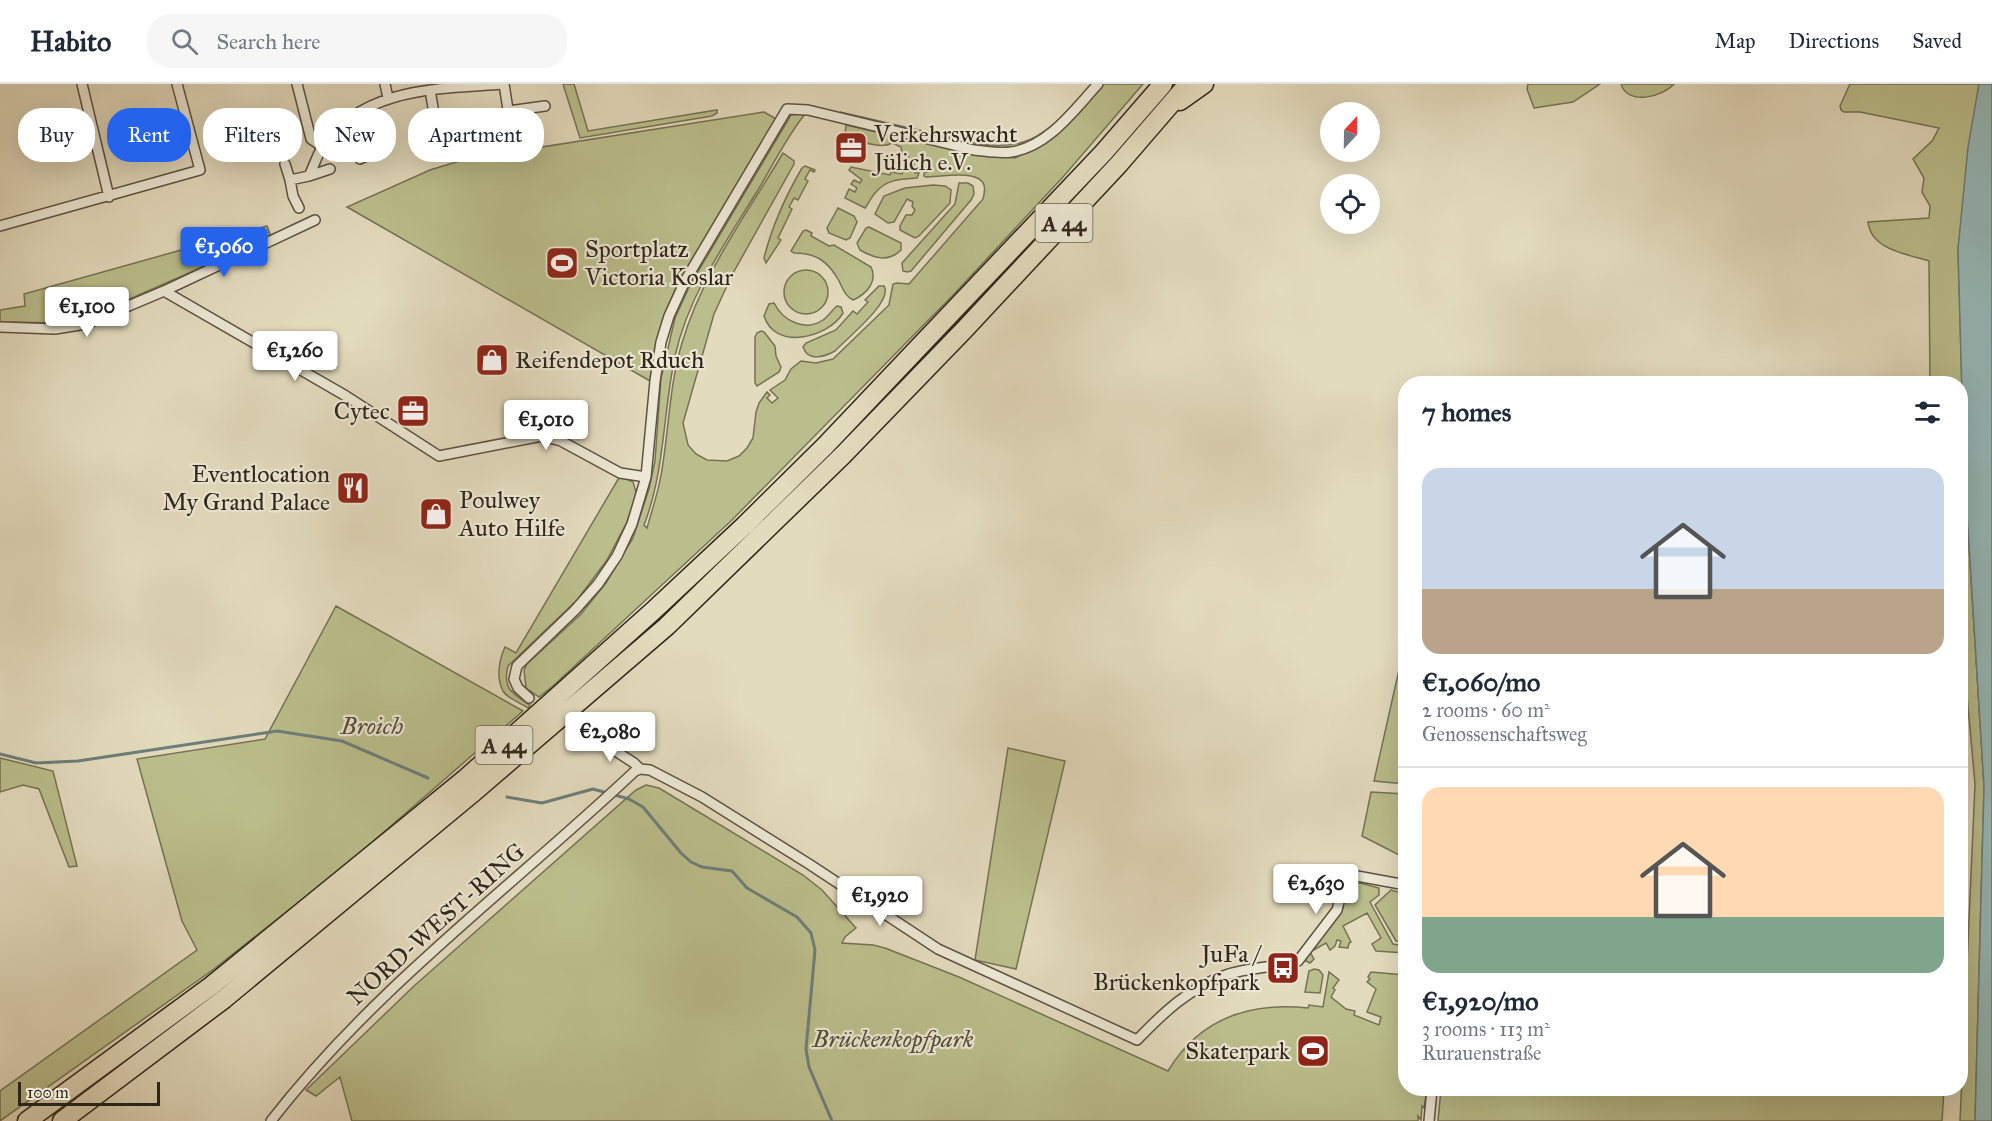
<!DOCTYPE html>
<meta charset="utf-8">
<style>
body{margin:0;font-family:"IM FELL Great Primer",serif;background:#f6f6f7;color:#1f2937;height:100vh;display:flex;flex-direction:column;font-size:22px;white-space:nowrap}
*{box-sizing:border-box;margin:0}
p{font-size:20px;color:#747a83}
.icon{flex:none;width:33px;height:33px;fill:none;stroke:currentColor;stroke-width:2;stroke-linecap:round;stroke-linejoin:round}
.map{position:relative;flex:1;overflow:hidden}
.drawer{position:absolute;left:1398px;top:292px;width:570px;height:720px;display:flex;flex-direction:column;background:#fff;border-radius:24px;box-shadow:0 6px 24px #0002}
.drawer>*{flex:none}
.hud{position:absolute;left:18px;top:24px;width:570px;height:54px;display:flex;gap:12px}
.needle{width:39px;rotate:22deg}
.buttons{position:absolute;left:1320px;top:18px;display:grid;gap:12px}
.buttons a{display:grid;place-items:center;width:60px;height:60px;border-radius:50%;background:#fff;box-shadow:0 6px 24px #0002;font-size:30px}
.scale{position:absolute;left:18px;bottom:15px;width:142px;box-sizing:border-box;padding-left:6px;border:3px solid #2f251b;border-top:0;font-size:16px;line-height:21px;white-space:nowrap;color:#2f251b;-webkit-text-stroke:4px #ede8d5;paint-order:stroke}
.price{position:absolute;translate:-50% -51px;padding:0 14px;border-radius:6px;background:#fff;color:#222;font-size:20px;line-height:39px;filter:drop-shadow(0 2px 3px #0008)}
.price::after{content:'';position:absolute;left:50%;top:36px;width:18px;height:14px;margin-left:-9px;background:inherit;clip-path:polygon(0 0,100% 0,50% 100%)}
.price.current{background:#2563eb;color:#fff}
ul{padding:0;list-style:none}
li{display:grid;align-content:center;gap:12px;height:318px;padding:0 24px}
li+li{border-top:2px solid #e0e1e3}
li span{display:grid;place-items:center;height:186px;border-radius:18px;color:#555}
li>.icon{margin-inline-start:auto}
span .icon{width:108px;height:108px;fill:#fffc;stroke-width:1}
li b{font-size:26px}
h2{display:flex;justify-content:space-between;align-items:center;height:72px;padding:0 24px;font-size:26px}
.pill{padding:0 21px;border-radius:24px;background:#fff;box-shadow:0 6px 24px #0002;font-size:21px;line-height:54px}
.pill.current{background:#2563eb;color:#fff}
header{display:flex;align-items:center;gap:36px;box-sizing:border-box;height:84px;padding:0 30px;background:#fff;border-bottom:2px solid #e0e1e3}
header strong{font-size:28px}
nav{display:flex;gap:33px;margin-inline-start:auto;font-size:21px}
.search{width:420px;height:54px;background:#f6f6f7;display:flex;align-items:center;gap:15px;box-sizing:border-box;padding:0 21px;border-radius:24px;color:#747a83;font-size:22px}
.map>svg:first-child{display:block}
.green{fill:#bbbe8c;stroke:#757254;stroke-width:1.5}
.water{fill:#97b9b9;stroke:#6d7e7a;stroke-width:1.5}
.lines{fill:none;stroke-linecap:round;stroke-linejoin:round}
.stream{stroke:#6d7e7a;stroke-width:3}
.minor-casing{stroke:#5c5244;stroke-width:12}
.motorway-casing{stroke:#2f251b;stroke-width:21}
.minor{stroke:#ede8d5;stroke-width:9}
.motorway{stroke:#e3dbbe;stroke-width:18}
.labels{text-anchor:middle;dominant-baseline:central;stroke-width:4.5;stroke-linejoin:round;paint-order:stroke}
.shield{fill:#ede8d5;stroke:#686053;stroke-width:1.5}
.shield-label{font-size:22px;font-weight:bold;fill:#2f251b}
.poi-label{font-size:24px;fill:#2f251b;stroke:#ede8d5;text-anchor:start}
.park-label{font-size:24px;font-style:italic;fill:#524b37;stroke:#ede8d5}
.street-label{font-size:24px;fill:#2f251b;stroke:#ede8d5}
</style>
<header>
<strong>Habito</strong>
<div class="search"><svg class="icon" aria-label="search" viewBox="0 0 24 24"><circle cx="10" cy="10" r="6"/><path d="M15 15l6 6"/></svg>Search here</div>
<nav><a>Map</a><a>Directions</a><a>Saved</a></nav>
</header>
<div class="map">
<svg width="1992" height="1037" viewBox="0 0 1992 1037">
<rect width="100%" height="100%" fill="#e3dbbe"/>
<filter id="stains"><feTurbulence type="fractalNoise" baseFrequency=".00333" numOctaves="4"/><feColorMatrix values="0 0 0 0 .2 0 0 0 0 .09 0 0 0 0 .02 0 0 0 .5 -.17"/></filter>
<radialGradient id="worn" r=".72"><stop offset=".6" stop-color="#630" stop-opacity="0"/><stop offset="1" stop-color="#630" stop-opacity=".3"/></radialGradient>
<!-- green -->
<path class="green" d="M563 0H574L588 47 717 26V29L712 32 580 54Z
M1101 0H1143L1063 93 956 208 732 436 553 602 539 613 526 604 524 586 527 580 581 530 606 499 633 454 649 405 655 377 661 294 675 234 690 201 791 31 806 29C789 49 775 77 761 101 728 155 689 209 675 272 663 328 665 387 644 441L647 444C652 426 658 409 661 391 669 347 669 302 682 259 702 190 747 130 783 69L794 77V80L732 191 714 230 683 339 688 361 696 370 707 376 727 377 739 372 747 364 753 354 756 328 759 319 767 308 770 311 767 314 772 319 778 314 770 306 785 296 791 285 801 277 816 279 833 275 889 221 893 200 897 199 909 200 983 115C984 111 985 104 984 101 978 85 940 93 926 93L924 92V89L928 88V75L914 76 915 89H919L917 94C901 95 887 95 876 108 871 113 869 119 865 124L845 114 849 105 855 108 857 104 851 100 854 96 860 99 862 96 849 86 851 83 890 91 891 88 902 90 908 72 902 70 901 63 892 59C880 66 857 56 845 50L846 41 973 70 1015 74 1042 61 1053 52Z
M1528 0H1600L1573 18 1534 24 1527 5Z
M1621 0H1674C1662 13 1628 22 1621 0Z
M1850 0H1979L1958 165 1964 381 1984 703 1975 1037H1960L1975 700 1964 579V484H1960V300H1930L1929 177C1907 170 1871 166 1868 138L1929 134 1930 122 1922 108 1924 94 1913 75 1932 57 1939 44 1860 28H1844L1841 26 1840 22Z
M1071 25 1067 31 1036 57 1016 63 1004 64 973 61 851 33 840 28 979 60C1022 66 1040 54 1071 25Z
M764 28 776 35 677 201 662 238 654 270 650 297 347 123 430 86 466 75Z
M805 82 815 86 814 88 810 86 805 95 808 97 798 116 794 114 789 123 792 125 778 154 781 156 766 179 764 174C772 142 785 113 802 84Z
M959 99H968L973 102 974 110 971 116 911 187 907 188 903 187 902 179 955 120Z
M933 101 945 102 951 106 950 119 919 152 915 154 900 146V142L906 131H912L915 126 912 122 913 118 907 115 894 138 888 139 875 130 884 112 905 104Z
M838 124 854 132 857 138 850 154 846 156 829 149 827 144Z
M267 142 271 153 84 235 66 239 0 238V226L25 222 24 210Z
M869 143 901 159V166C888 179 874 174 860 166L857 159 866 144Z
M806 146 812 149 811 152 829 162 834 161 871 183C878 197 867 210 853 216 845 212 843 205 839 197 828 177 816 169 794 169L791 167 803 147Z
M784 208a22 22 0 1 1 44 0a22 22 0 1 1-44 0Z
M879 202H884C894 217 846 255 835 267 824 273 808 278 803 263L806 259 836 246 853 227 857 230 868 218 865 216Z
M774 219C783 237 805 248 823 236 829 232 832 226 837 222L841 223 843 229C828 254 775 267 764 232L769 220Z
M761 247 764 248 775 262 776 272 781 283 779 288 757 302 755 299V253L757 249Z
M620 392 633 398 636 408 634 418 627 438 607 476 577 516 508 582C502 605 513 610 530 621L528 624C521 619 508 615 503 607 496 593 499 576 505 563L516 569Z
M336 522 523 627 353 775 214 885 0 1037V1007L197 866 182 837 137 675 265 655Z
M1405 559V700L1374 697Z
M1008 664 1065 677 1016 885 975 876Z
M0 674 53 687 77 782 69 783 39 705 23 701 0 708Z
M646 701 659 704 803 791 822 806 856 844 845 853 842 859 873 861 885 864 959 893 1168 987C1199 935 1249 918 1308 924L1309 921 1323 923 1329 888 1339 896 1333 904 1335 906 1331 913 1346 925 1355 927 1354 931 1379 941 1381 933 1367 928 1376 905 1367 898 1370 895 1368 893 1371 888 1405 891 1406 1005H1427L1424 1024 1422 1022 1421 1036 1418 1032V1037H352L340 993 316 1012 306 1006 414 902 636 706Z
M1371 708 1405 710V774L1362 752Z
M1360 799 1379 804V811L1370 818 1393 860 1405 862V869L1376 867 1372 860 1381 854 1367 829 1343 842 1351 858 1349 859 1348 864 1339 863 1341 857 1337 856 1335 862 1330 866 1326 859 1310 868 1314 875 1310 879 1306 877 1307 870 1345 805 1353 800Z
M1391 806 1405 810V858L1396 857 1375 821Z
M1314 885 1319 886 1323 891 1320 909 1305 908 1309 887Z
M1441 1005H1944L1942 1037H1438Z"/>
<!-- water -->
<path class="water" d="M1979 0H1992V1037H1975L1984 703 1964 381 1958 165 1968 63Z"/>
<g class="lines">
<!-- stream -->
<path class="stream" d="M0 670 36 679 78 677 277 647 342 657 428 694
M507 713 542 719 593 705 629 715 643 723 681 769 691 778 702 783 732 787 747 804 797 833 811 849 815 866 806 965 809 983 832 1037"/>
<!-- minor casing -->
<g class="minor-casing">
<path id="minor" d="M82 0 109 113
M297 0 311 55 323 63
M385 0 388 14
M504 0 511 45
M430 6 441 70
M508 27 545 22
M355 31 373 69
M360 75 384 64
M285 80 290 96
M309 92 330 85
M299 124 293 112 290 96 309 92C314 82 317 71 323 62 363 3 439 5 503 0
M0 142 200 86 177 0
M164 207 346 312 439 372 542 352 561 357 620 389 646 393
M0 243 55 245 86 240 164 207 315 136
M529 614 518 604 514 595 517 582 575 526 598 500 617 472 632 440 646 393 655 297 661 258 669 232 685 197 787 25 808 26 974 66C986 67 999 70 1011 68 1048 63 1074 26 1098 0
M577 642 634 679 640 685 650 686 702 713 809 780 938 865 1137 956C1163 929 1189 904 1226 891 1249 883 1274 884 1298 877L1337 826 1346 790 1406 801
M271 1037C375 903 512 803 635 687L640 685
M1429 1037 1432 1005"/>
</g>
<!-- motorway casing -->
<g class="motorway-casing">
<path id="motorway" d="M1180 17 1204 0
M27 1037 211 902 465 695 653 527 744 442 825 362 1104 68 1163 0
M62 1037 224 915 475 707 667 542 843 371 964 246 1119 80 1188 0"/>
</g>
<!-- minor -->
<use href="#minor" class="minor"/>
<!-- motorway -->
<use href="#motorway" class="motorway"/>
</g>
<!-- icons -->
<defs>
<g id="office-square" transform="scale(1.725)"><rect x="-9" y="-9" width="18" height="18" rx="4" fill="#8f2418" stroke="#ede8d5"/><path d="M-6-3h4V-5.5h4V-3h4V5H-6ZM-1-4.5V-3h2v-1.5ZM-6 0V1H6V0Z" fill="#fff"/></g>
<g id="stadium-square" transform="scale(1.725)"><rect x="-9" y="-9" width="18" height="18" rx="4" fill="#8f2418" stroke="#ede8d5"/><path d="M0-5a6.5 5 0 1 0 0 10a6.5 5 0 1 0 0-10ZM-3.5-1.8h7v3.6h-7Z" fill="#fff"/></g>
<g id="shop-square" transform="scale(1.725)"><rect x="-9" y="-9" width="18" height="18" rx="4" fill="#8f2418" stroke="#ede8d5"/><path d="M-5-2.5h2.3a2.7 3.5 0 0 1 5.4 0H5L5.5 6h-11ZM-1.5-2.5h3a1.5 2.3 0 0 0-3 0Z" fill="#fff"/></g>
<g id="restaurant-square" transform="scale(1.725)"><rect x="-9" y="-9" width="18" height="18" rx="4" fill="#8f2418" stroke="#ede8d5"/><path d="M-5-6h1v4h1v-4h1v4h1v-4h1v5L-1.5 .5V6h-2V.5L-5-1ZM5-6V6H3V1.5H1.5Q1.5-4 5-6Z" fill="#fff"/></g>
<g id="bus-square" transform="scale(1.725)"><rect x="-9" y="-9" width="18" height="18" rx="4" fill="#8f2418" stroke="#ede8d5"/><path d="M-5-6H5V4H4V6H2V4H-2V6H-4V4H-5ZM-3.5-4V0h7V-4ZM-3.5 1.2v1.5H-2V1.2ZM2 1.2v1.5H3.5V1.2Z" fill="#fff"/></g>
</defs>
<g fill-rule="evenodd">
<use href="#office-square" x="851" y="64"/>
<use href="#stadium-square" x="562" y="179"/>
<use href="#shop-square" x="492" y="276"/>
<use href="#office-square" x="413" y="327"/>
<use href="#restaurant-square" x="353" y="404"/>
<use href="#shop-square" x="436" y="430"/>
<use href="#bus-square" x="1283" y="884"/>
<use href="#stadium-square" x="1313" y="967"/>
</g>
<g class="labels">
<!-- shield labels -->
<g class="shield">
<rect x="1035.5" y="120" width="57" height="38" rx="4.5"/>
<rect x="475.5" y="642" width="57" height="38" rx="4.5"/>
</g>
<g class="shield-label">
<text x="1064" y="139">A 44</text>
<text x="504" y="661">A 44</text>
</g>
<!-- poi labels -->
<g class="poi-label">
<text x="874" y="50">Verkehrswacht<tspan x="874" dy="28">Jülich e.V.</tspan></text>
<text x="585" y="165">Sportplatz<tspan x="585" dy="28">Victoria Koslar</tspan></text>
<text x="515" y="276">Reifendepot Rduch</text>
<text x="390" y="327" text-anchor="end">Cytec</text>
<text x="330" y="390" text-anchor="end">Eventlocation<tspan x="330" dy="28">My Grand Palace</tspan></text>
<text x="459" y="416">Poulwey<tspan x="459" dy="28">Auto Hilfe</tspan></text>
<text x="1260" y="870" text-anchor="end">JuFa /<tspan x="1260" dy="28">Brückenkopfpark</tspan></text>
<text x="1290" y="967" text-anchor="end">Skaterpark</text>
</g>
<!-- park labels -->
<g class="park-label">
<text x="372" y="642">Broich</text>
<text x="893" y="955">Brückenkopfpark</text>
</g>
<!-- street labels -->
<g class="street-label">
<text transform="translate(436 840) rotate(-42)">NORD-WEST-RING</text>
</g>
</g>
<rect width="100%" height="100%" filter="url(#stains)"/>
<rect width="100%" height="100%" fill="url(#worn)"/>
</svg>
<div class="buttons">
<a><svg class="needle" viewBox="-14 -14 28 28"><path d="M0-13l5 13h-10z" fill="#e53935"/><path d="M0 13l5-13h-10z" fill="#747a83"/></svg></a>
<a><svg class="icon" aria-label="locate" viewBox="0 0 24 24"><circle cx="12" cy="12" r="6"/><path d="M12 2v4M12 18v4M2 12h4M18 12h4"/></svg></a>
</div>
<div class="scale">100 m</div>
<b class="price current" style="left:224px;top:194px">€1,060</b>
<b class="price" style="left:87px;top:254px">€1,100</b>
<b class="price" style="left:295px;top:298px">€1,260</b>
<b class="price" style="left:546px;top:367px">€1,010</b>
<b class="price" style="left:610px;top:679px">€2,080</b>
<b class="price" style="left:1316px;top:831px">€2,630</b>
<b class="price" style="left:880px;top:843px">€1,920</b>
<div class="hud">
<a class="pill">Buy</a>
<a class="pill current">Rent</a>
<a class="pill">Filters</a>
<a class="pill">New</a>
<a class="pill">Apartment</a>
</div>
<section class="drawer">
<h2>7 homes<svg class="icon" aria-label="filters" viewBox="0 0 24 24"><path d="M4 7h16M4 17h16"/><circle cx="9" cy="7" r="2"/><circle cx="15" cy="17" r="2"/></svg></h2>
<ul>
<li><span style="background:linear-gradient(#c9d6e8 65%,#b9a48a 0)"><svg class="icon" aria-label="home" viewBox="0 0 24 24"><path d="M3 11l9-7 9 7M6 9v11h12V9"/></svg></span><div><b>€1,060/mo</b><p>2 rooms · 60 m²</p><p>Genossenschaftsweg</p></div></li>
<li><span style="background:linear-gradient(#ffd9b3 70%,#7fa58c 0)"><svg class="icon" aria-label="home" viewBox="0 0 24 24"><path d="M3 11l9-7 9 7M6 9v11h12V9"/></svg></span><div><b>€1,920/mo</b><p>3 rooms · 113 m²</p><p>Rurauenstraße</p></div></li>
</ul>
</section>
</div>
